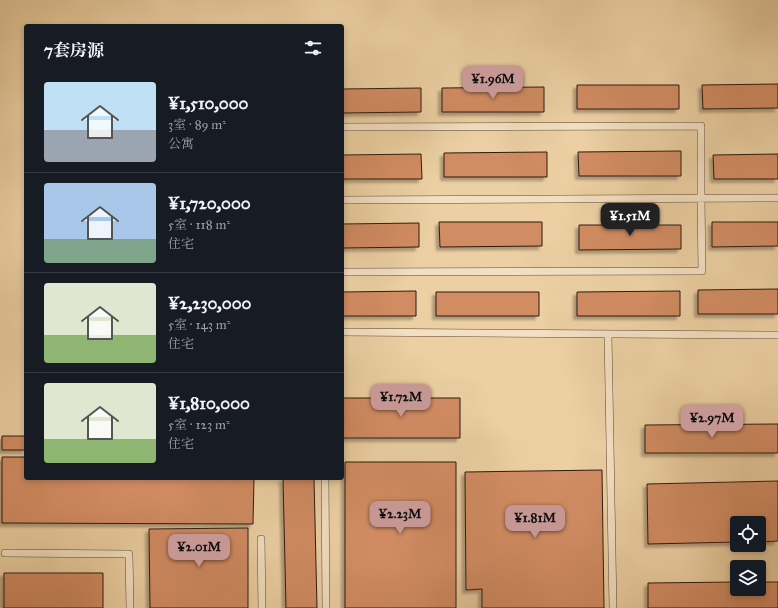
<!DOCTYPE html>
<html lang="zh">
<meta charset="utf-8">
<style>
body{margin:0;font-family:"IM FELL Great Primer","Noto Serif SC",serif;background:#20242c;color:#f1f3f6;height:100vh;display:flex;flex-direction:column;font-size:15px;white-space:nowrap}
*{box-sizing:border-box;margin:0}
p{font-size:13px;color:#9ea1a6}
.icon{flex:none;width:22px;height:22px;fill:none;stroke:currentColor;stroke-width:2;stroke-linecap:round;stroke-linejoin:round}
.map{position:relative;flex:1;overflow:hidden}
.sheet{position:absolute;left:24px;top:24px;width:320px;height:456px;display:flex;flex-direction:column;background:#171b24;border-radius:4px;box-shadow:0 2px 6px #0003}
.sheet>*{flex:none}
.tools{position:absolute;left:730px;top:516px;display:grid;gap:8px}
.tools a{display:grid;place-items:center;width:36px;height:36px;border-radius:4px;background:#171b24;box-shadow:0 2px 6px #0003;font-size:20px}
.price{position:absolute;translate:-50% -34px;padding:0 9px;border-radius:8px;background:#c59692;color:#111;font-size:13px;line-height:26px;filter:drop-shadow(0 1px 2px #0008)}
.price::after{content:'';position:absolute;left:50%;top:24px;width:12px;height:9px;margin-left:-6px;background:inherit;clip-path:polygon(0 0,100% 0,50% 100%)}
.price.on{background:#222;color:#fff}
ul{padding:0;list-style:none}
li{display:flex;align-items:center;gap:12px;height:100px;padding:0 20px}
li+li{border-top:1px solid #363941}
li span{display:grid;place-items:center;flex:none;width:112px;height:80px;border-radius:4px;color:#555}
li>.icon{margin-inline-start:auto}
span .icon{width:48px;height:48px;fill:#fffc;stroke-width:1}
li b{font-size:17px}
h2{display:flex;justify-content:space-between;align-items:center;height:48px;padding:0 20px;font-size:17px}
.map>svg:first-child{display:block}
.building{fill:#d28c63;stroke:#2f1910;filter:url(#shadow)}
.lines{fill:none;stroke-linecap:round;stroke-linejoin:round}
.service-casing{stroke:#5e4735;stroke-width:8}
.service{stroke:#f3e0c3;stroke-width:7}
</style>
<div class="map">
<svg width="778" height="608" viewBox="0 0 778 608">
<defs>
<filter id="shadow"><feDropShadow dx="-3.5" dy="3.5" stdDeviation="1" flood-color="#0004"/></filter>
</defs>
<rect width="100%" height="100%" fill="#ecd0a3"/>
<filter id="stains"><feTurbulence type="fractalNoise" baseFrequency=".005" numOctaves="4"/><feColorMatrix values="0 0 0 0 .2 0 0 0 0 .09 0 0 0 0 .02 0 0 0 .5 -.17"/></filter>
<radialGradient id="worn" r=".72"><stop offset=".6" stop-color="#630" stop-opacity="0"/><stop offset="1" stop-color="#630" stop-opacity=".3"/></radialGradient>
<!-- building -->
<path class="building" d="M778 84V108L703 109 702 85Z
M577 85H679V109H577Z
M544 87V112H442V88Z
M421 88V112L342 113V89Z
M681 151V176H579L578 152Z
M547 152V177H444V153Z
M421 154 422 179H342V155Z
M778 154V179H714L713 155Z
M439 222H542V246L440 247Z
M712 222H778V246L712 247Z
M419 223V247L342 248V224Z
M579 225H681V249L579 250Z
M778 289V314H698V290Z
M416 291V316H342V292Z
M680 291V316H577V292Z
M436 292H539V316H436Z
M342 398H460V438H342Z
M778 424V453H645V425Z
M2 436H26V450H2Z
M2 457H26V478H254L253 524 2 523Z
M345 462H456V608H345Z
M602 470 604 608H482V589L466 590 465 472Z
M283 478H314L317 608H286Z
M778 481V541L759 542V523H737V542L648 544 647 484Z
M248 528V608H150L149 529Z
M4 573H103V608H4Z
M737 582V589H759V582H778V608H648V583Z"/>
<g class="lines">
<!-- service casing -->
<g class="service-casing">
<path id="service" d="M342 127 701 126V198L702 271 342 272
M342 200 778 198
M342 332 778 335
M608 334 613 608
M325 478 326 608
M261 539 262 608
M5 553 129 554 130 608"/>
</g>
<!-- service -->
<use href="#service" class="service"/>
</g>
<rect width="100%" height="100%" filter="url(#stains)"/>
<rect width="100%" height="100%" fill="url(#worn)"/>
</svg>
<div class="tools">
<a><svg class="icon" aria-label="locate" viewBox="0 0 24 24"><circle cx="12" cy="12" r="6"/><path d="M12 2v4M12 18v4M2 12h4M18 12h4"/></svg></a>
<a><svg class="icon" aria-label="layers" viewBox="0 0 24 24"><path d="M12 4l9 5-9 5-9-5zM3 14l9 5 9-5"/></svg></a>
</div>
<b class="price" style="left:493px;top:100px">¥1.96M</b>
<b class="price on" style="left:630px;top:237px">¥1.51M</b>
<b class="price" style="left:401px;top:418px">¥1.72M</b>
<b class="price" style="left:712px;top:439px">¥2.97M</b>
<b class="price" style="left:400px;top:535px">¥2.23M</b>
<b class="price" style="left:535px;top:539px">¥1.81M</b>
<b class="price" style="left:199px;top:568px">¥2.01M</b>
<section class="sheet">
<h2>7套房源<svg class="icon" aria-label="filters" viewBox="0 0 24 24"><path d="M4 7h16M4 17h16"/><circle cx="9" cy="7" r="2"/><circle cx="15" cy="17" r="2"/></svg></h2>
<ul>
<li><span style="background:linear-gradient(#bfe0f5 60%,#9aa5b1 0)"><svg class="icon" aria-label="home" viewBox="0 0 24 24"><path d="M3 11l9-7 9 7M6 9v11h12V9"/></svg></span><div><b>¥1,510,000</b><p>3室 · 89 m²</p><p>公寓</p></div></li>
<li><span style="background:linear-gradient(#a9c7e8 70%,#7fa58c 0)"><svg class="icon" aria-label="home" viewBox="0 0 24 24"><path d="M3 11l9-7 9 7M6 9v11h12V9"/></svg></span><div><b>¥1,720,000</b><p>5室 · 118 m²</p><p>住宅</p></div></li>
<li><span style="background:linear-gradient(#dfe7d0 65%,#8fb573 0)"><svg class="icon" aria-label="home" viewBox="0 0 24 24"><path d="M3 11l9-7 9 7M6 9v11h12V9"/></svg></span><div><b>¥2,230,000</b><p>5室 · 143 m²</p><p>住宅</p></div></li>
<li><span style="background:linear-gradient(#dfe7d0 70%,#8fb573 0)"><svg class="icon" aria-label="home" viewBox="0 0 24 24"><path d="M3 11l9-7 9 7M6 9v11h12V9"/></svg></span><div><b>¥1,810,000</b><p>5室 · 123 m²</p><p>住宅</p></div></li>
</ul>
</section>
</div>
